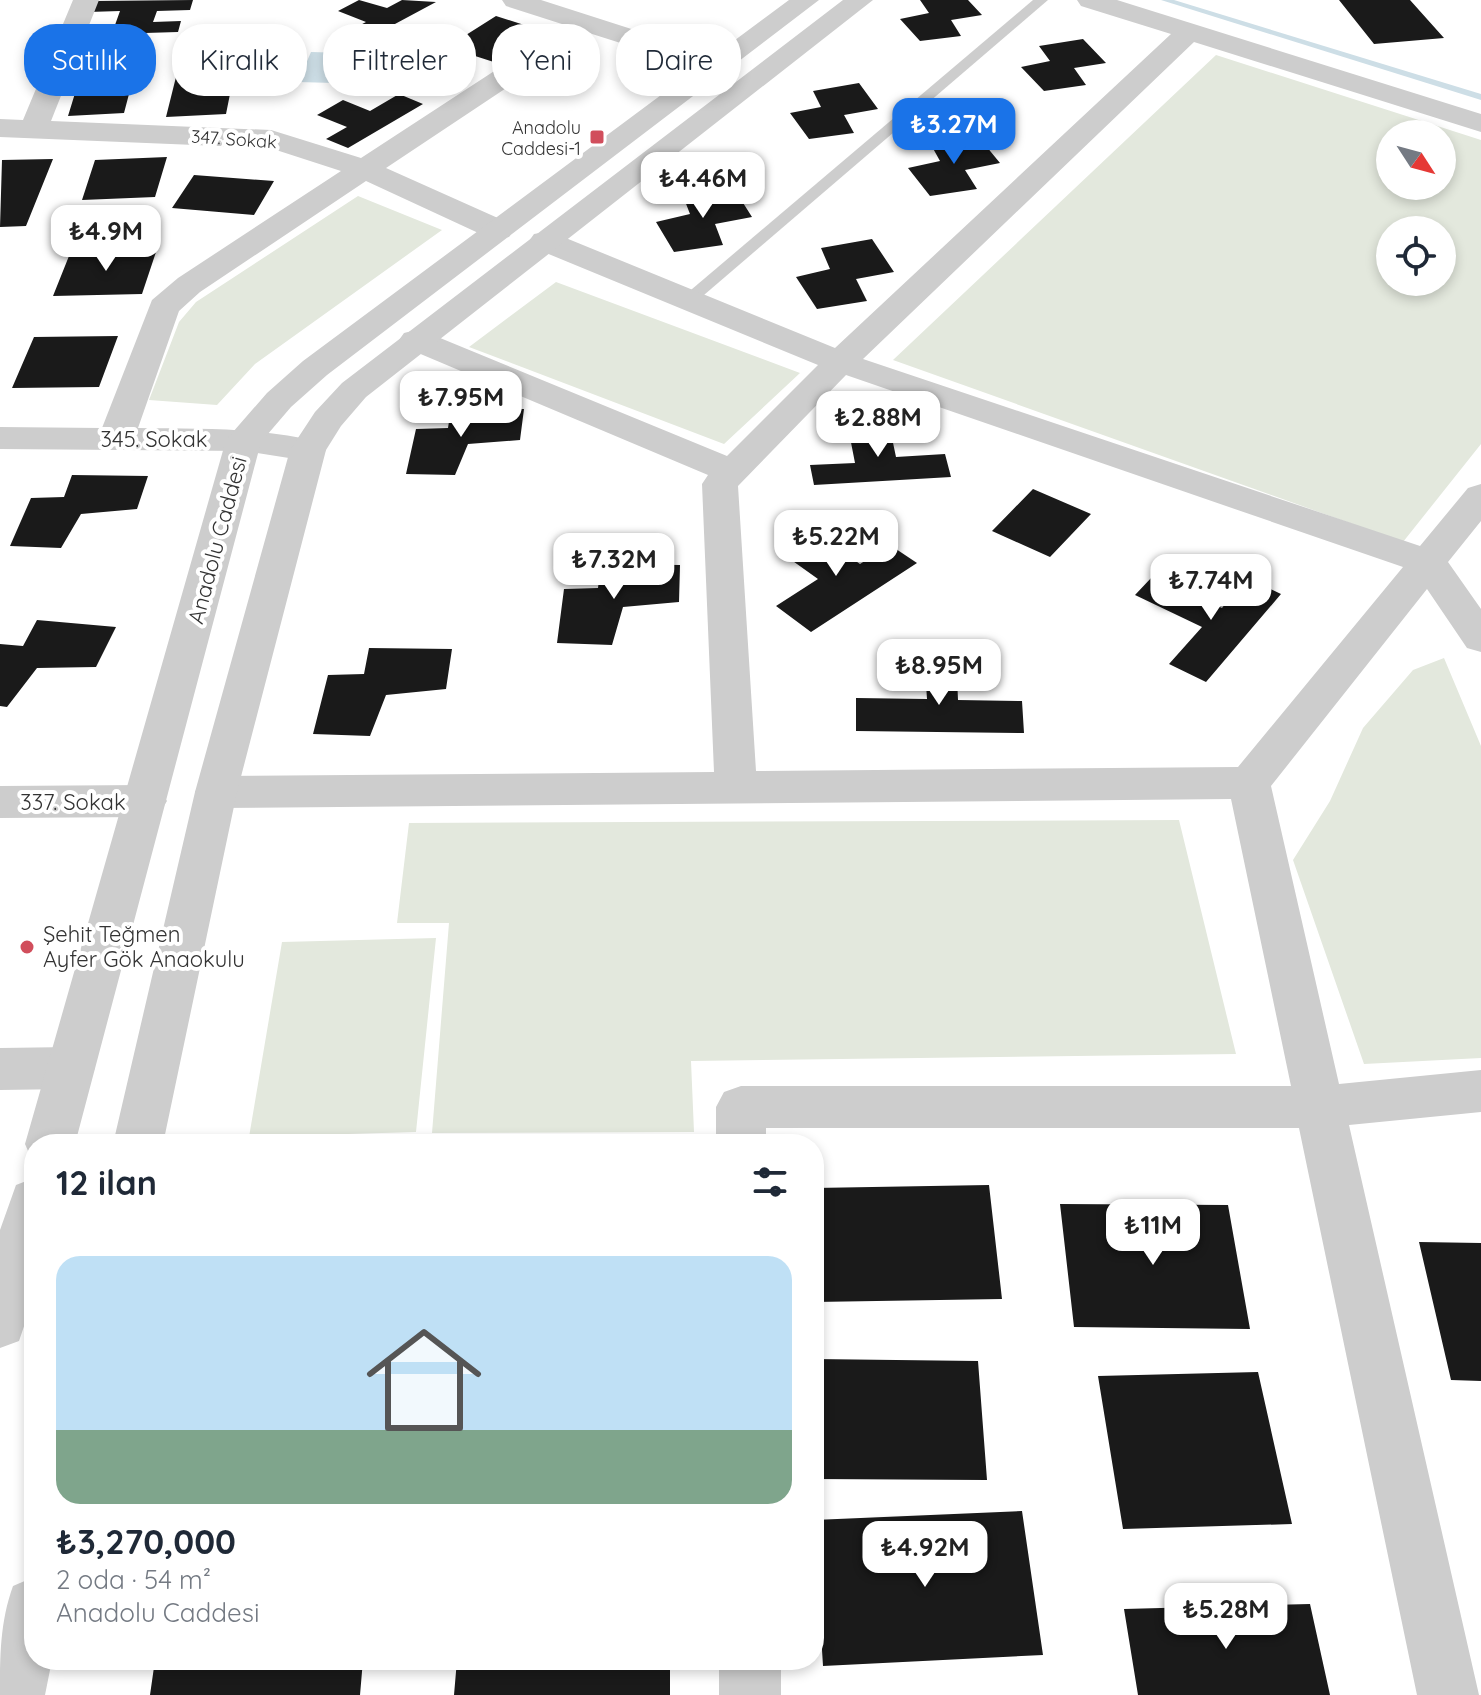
<!DOCTYPE html>
<html lang="tr">
<meta charset="utf-8">
<style>
body{margin:0;font-family:Quicksand,sans-serif;background:#f2f2f3;color:#1f2937;height:100vh;display:flex;flex-direction:column;font-size:30px;white-space:nowrap}
*{box-sizing:border-box;margin:0}
p{font-size:26px;color:#747a83}
.icon{flex:none;width:44px;height:44px;fill:none;stroke:currentColor;stroke-width:2;stroke-linecap:round;stroke-linejoin:round}
.map{position:relative;flex:1;overflow:hidden}
.side{position:absolute;left:24px;top:1134px;width:800px;height:536px;display:flex;flex-direction:column;background:#fff;border-radius:32px;box-shadow:0 4px 12px #0003}
.side>*{flex:none}
.hud{position:absolute;left:24px;top:24px;width:800px;height:72px;display:flex;gap:16px}
.needle{width:52px;rotate:126deg}
.controls{position:absolute;left:1376px;top:120px;display:grid;gap:16px}
.controls a{display:grid;place-items:center;width:80px;height:80px;border-radius:50%;background:#fff;box-shadow:0 4px 12px #0003;font-size:40px}
.price{position:absolute;translate:-50% -68px;padding:0 18px;border-radius:16px;background:#fff;color:#222;font-size:26px;line-height:52px;filter:drop-shadow(0 2px 4px #0008)}
.price::after{content:'';position:absolute;left:50%;top:48px;width:24px;height:18px;margin-left:-12px;background:inherit;clip-path:polygon(0 0,100% 0,50% 100%)}
.price.on{background:#1a73e8;color:#fff}
ul{padding:0;list-style:none}
li{display:grid;align-content:center;gap:16px;height:424px;padding:0 32px}
li span{display:grid;place-items:center;height:248px;border-radius:24px;color:#555}
li>.icon{margin-inline-start:auto}
span .icon{width:144px;height:144px;fill:#fffc;stroke-width:1}
li b{font-size:34px}
h2{display:flex;justify-content:space-between;align-items:center;height:96px;padding:0 32px;font-size:34px}
.tag{padding:0 28px;border-radius:32px;background:#fff;box-shadow:0 4px 12px #0003;font-size:28px;line-height:72px}
.tag.on{background:#1a73e8;color:#fff}
.map>svg:first-child{display:block}
.green{fill:#e3e8dd;fill-rule:evenodd}
.water{fill:#cddee6}
.lines{fill:none;stroke-linecap:round;stroke-linejoin:round}
.stream{fill:#cddee6;fill-rule:evenodd}
.building{fill:#1a1a1a}
.service{fill:#cdcdcd;fill-rule:evenodd}
.minor{fill:#cdcdcd;fill-rule:evenodd}
.tertiary{fill:#cdcdcd;fill-rule:evenodd}
.poi-dot{fill:#d14e5c;stroke:#fff;stroke-width:3}
.labels{text-anchor:middle;dominant-baseline:central;stroke-width:8;stroke-linejoin:round;paint-order:stroke}
.far-poi-label{font-size:18px;fill:#333;stroke:#fff;text-anchor:end}
.far-street-label{font-size:18px;fill:#333;stroke:#fff}
.street-label{font-size:22px;fill:#333;stroke:#fff}
.poi-label{font-size:22px;fill:#333;stroke:#fff;text-anchor:start}
</style>
<div class="map">
<svg width="1481" height="1695" viewBox="0 0 1481 1695">
<rect width="100%" height="100%" fill="#fff"/>
<!-- green -->
<path class="green" d="M1216 55 1481 140V444L1403 542 893 360ZM1390 134H1442V186H1390ZM1390 230H1442V282H1390Z
M358 196 442 230 255 364 217 405 149 400 179 322 196 302Z
M556 282 800 373 724 444 469 347Z
M1444 658 1481 746V1058L1364 1064 1293 860 1330 801 1363 728 1413 670Z
M1179 820 1236 1054 691 1061 694 1132 432 1133 449 923H397L409 823Z
M436 938 416 1132 249 1137 282 942Z"/>
<!-- water -->
<path class="water" d="M311 52 346 53 334 83 298 82Z"/>
<g class="lines">
<!-- stream -->
<path class="stream" d="M1161 0H1174L1481 94V100Z"/>
</g>
<!-- building -->
<path class="building" d="M193 0 190 10 157 11 153 22 181 21 178 32 79 35 82 25H115L120 11 88 12 92 1Z
M359 0 387 8 402 0 436 2 367 39 347 32 366 22 338 11Z
M920 0H968L982 15 951 20 961 36 920 41 900 19 929 13Z
M1339 0H1410L1444 38 1374 44Z
M496 16 549 33 500 64 447 47Z
M1083 39 1106 63 1074 68 1086 85 1044 91 1021 67 1050 61 1039 46Z
M234 74 226 114 166 117 176 77Z
M134 75 124 113 68 116 80 77Z
M859 83 878 109 844 115 854 133 809 139 790 113 821 107 813 91Z
M399 94 423 104 348 148 326 139 347 127 317 115 343 100 370 111Z
M977 135 1000 163 965 170 977 189 930 196 908 168 940 161 930 143Z
M167 157 155 197 82 200 95 160Z
M53 159 26 226 0 227 2 160Z
M194 175 274 181 254 215 172 208Z
M733 187 752 217 715 224 723 245 674 252 656 222 690 214 683 196Z
M872 239 894 272 856 279 867 301 817 309 796 277 830 269 821 248Z
M157 249 142 294 53 296 71 251Z
M118 336 99 387 12 388 34 337Z
M451 409H524L520 440 468 444 455 475 406 474 416 429 448 428Z
M888 419 896 457 945 454 951 477 814 485 810 465 855 463 847 422Z
M72 475 148 476 137 509 81 514 61 548 10 546 31 498 64 497Z
M1033 489 1091 514 1050 557 992 531Z
M809 529 860 564 890 545 917 563 811 632 776 606 818 579 776 549Z
M601 564 680 565 679 602 623 607 612 645 557 643 564 589 598 588Z
M1152 577 1222 608 1246 577 1281 594 1206 682 1169 664 1202 627 1135 595Z
M37 620 116 627 96 667 37 668 7 707 0 706V644L23 646Z
M369 648 452 649 446 689 386 695 370 736 313 734 328 675 364 674Z
M924 653 956 654 958 700 1022 701 1024 733 856 731V698L927 699Z
M989 1185 1002 1299 814 1302V1188Z
M1060 1204 1228 1205 1250 1329 1074 1327Z
M1419 1242 1481 1243V1381L1451 1380Z
M814 1359 978 1361 987 1480 814 1479Z
M1258 1372 1292 1524 1123 1529 1098 1376Z
M1022 1511 1043 1655 823 1666 814 1520Z
M1310 1604 1330 1695H1138L1124 1609Z
M155 1660H363L360 1695H150Z
M457 1660H670V1695H454Z"/>
<g class="lines">
<!-- service -->
<path class="service" d="M1033 0H1048L697 301H685V295Z"/>
<!-- minor -->
<path class="minor" d="M73 0H99L51 121 271 130 361 158 565 25 506 6 502 0H541L728 60 732 66 728 72 718 74 589 33 386 168 509 223 514 230 509 237 498 239 487 237 366 181 200 292 179 311 138 428C199 429 260 427 321 442L326 450 321 458 308 461 244 451 0 449V427L102 428 152 300 178 278 341 171 270 148 0 137V119L23 120Z
M1077 0H1117L1481 114V132L1194 42 863 359 1420 546 1468 488 1481 484V521L1448 562 1481 609V652L1467 648 1427 589 1271 786 1339 1084 1481 1070V1112L1349 1125 1479 1695H1417L1299 1128H766V1144H716V1107L724 1092 741 1086H1291L1231 799 216 808 201 803 195 792 201 781 216 776 714 772 702 484 708 475 404 347 399 340 404 333 416 330 428 333 727 456 818 365 534 248 529 241 534 234 545 232 556 234 835 348 1171 34 1081 6ZM846 375 1403 567 1238 767 756 771 738 486Z
M145 785 160 790 167 801 160 812 145 817 0 818V786Z
M71 1047 88 1053 95 1068 88 1083 71 1089 0 1090V1048Z
M719 1660H781V1695H719Z"/>
<!-- tertiary -->
<path class="tertiary" d="M789 0H819L327 375 291 407 261 442 75 1144H34L32 1160 25 1144 226 440 267 393 303 361Z
M843 0H873L366 397 341 426 326 450 237 792 163 1144H113L195 792 290 450 315 412 342 383Z
M34 1178V1297L19 1341 0 1348V1230L16 1185Z
M34 1577V1660H52L45 1695H0C0 1656 0 1622 13 1586Z"/>
</g>
<!-- markers -->
<g class="poi-dot">
<rect x="589" y="129" width="16" height="16" rx="4"/>
<circle cx="27" cy="947" r="8"/>
</g>
<g class="labels">
<!-- far-poi labels -->
<g class="far-poi-label">
<text x="581" y="127">Anadolu<tspan x="581" dy="21">Caddesi-1</tspan></text>
</g>
<!-- far-street labels -->
<g class="far-street-label">
<text transform="translate(234 139) rotate(4)">347. Sokak</text>
</g>
<!-- street labels -->
<g class="street-label">
<text x="154" y="439">345. Sokak</text>
<text transform="translate(217 540) rotate(-75)">Anadolu Caddesi</text>
<text x="73" y="802">337. Sokak</text>
</g>
<!-- poi labels -->
<g class="poi-label">
<text x="43" y="934">Şehit Teğmen<tspan x="43" dy="25">Ayfer Gök Anaokulu</tspan></text>
</g>
</g>
</svg>
<div class="controls">
<a><svg class="needle" viewBox="-14 -14 28 28"><path d="M0-13l5 13h-10z" fill="#e53935"/><path d="M0 13l5-13h-10z" fill="#747a83"/></svg></a>
<a><svg class="icon" aria-label="locate" viewBox="0 0 24 24"><circle cx="12" cy="12" r="6"/><path d="M12 2v4M12 18v4M2 12h4M18 12h4"/></svg></a>
</div>
<b class="price on" style="left:954px;top:166px">₺3.27M</b>
<b class="price" style="left:703px;top:220px">₺4.46M</b>
<b class="price" style="left:106px;top:273px">₺4.9M</b>
<b class="price" style="left:461px;top:439px">₺7.95M</b>
<b class="price" style="left:878px;top:459px">₺2.88M</b>
<b class="price" style="left:836px;top:578px">₺5.22M</b>
<b class="price" style="left:614px;top:601px">₺7.32M</b>
<b class="price" style="left:1211px;top:622px">₺7.74M</b>
<b class="price" style="left:939px;top:707px">₺8.95M</b>
<b class="price" style="left:1153px;top:1267px">₺11M</b>
<b class="price" style="left:925px;top:1589px">₺4.92M</b>
<b class="price" style="left:1226px;top:1651px">₺5.28M</b>
<div class="hud">
<a class="tag on">Satılık</a>
<a class="tag">Kiralık</a>
<a class="tag">Filtreler</a>
<a class="tag">Yeni</a>
<a class="tag">Daire</a>
</div>
<section class="side">
<h2>12 ilan<svg class="icon" aria-label="filters" viewBox="0 0 24 24"><path d="M4 7h16M4 17h16"/><circle cx="9" cy="7" r="2"/><circle cx="15" cy="17" r="2"/></svg></h2>
<ul>
<li><span style="background:linear-gradient(#bfe0f5 70%,#7fa58c 0)"><svg class="icon" aria-label="home" viewBox="0 0 24 24"><path d="M3 11l9-7 9 7M6 9v11h12V9"/></svg></span><div><b>₺3,270,000</b><p>2 oda · 54 m²</p><p>Anadolu Caddesi</p></div></li>
</ul>
</section>
</div>
